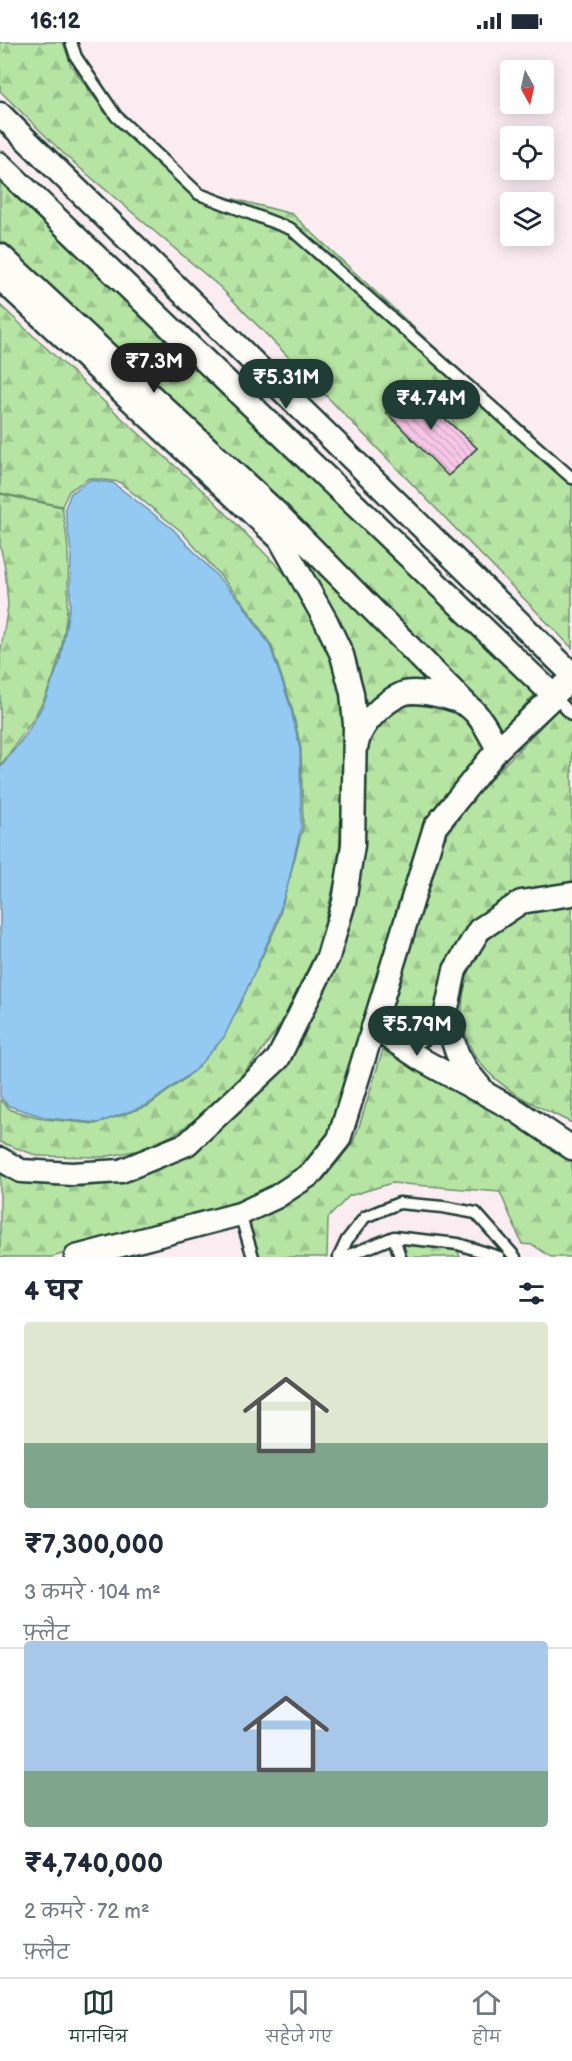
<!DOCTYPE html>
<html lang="hi">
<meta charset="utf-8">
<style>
body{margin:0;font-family:"Balsamiq Sans","Playpen Sans Deva",sans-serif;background:#f2f2f3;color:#1f2937;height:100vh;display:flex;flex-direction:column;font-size:22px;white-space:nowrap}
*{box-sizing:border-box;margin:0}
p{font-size:20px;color:#747a83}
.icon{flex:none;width:33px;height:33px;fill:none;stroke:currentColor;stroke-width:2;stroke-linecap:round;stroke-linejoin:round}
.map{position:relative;height:1215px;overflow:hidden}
.sheet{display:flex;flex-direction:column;background:#fff;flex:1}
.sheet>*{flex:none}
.needle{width:39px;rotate:172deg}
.buttons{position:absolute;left:500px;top:18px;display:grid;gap:12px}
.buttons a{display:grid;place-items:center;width:54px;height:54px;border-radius:6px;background:#fff;box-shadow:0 3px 15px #0003;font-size:30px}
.price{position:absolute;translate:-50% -51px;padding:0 14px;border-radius:21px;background:#1f3d34;color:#fff;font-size:20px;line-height:39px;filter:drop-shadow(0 2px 3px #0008)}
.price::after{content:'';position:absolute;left:50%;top:36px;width:18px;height:14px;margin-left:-9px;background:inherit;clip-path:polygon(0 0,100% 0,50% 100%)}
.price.current{background:#222;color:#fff}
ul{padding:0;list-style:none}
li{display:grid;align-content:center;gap:12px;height:318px;padding:0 24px}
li+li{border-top:2px solid #e0e1e3}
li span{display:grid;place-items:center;height:186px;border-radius:6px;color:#555}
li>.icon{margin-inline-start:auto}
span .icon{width:108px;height:108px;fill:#fffc;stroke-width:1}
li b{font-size:26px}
h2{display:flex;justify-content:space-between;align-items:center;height:72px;padding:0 24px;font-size:26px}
.status{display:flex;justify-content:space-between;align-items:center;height:42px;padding:0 30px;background:#fff;direction:ltr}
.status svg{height:16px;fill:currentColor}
.dock{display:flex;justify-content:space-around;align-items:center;height:84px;border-top:2px solid #e0e1e3;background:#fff;font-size:16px;color:#747a83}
.dock a{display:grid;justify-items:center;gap:3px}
.dock .current{color:#1f3d34}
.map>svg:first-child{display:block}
.forest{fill:url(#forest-firs);stroke:#6a916c;stroke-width:1.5;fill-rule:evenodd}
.water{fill:#94c9f2;stroke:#6591a6;stroke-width:1.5}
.building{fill:url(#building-back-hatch);stroke:#1f3d34;stroke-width:1.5}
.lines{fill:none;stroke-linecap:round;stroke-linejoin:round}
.lane-casing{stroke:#1f3d34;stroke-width:15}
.street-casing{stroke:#1f3d34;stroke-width:27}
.lane{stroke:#fdfcf7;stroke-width:10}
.street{stroke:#fdfcf7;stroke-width:22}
</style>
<div class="status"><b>16:12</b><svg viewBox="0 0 49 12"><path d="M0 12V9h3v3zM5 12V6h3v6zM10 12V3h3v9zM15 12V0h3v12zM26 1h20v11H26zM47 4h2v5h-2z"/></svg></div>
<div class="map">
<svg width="572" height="1215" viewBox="0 0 572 1215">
<defs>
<pattern id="forest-firs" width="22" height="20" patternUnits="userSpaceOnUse" patternTransform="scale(1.5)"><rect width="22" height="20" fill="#b6e5a3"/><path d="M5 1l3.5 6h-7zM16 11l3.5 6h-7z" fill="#9cc58d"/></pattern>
<pattern id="building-back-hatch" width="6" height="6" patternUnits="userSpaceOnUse" patternTransform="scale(1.5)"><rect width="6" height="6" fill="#f7c6e6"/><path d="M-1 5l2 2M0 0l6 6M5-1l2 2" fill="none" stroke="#d3abc6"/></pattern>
</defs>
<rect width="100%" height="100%" fill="#fbecf2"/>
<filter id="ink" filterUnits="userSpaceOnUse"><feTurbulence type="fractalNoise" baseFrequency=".0167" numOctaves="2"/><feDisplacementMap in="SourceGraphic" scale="12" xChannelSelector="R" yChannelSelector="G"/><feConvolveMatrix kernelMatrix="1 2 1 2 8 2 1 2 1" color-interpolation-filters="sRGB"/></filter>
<g filter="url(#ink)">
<!-- forest -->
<path class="forest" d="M0 0H63L71 24 109 75 199 148 292 172 572 433V606L220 245 67 115 0 49ZM409 344 477 406 449 434 386 370Z
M0 140 533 646 535 652 503 687 215 401 0 203Z
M0 263 126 380 211 456 286 533 316 578 335 623 348 674 338 825 319 904 282 980 260 1012 220 1058 178 1090 145 1107 104 1115 38 1114 0 1100V1058L11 1068 45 1077 95 1082 148 1064 187 1035 223 996 238 966 277 883 303 785 301 707 292 666 271 603 243 560 181 489 119 440 89 436 69 449 62 464 0 451Z
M0 452 62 465C64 480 68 496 68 511 70 560 65 619 41 663 30 685 14 704 0 724V613L8 564 5 525 0 503Z
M293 499 458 658 428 648 365 680Z
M407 658 464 670 489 701 466 731 440 758 423 783 402 862 334 1083C313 1120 295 1133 258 1153L52 1215H0V1127L23 1136 51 1142 81 1145 138 1135 161 1126 196 1105 227 1081 251 1055 324 939 363 701 373 683Z
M558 667 572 681V843C553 843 536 847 518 853L439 954 432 974 417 990 389 978 433 820C458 763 515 713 558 667Z
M554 863 572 864V1081C540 1065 500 1049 478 1018 449 977 462 916 500 887 517 874 535 869 554 863Z
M386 998 572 1117V1215H551L533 1203 522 1202 500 1150 392 1141 349 1154 328 1176 327 1215H260L249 1182 254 1174 321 1140 352 1102 358 1088Z
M399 1202 457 1207 460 1215H403Z"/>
<!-- water -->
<path class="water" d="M90 438 113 441 173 487 242 561 270 604 290 663 300 707 301 785 288 842 276 881 247 947 224 995 195 1028 147 1063 98 1081 47 1076 9 1064 0 1055V726L27 691 44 661 60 619 70 562 71 510 65 466 71 451Z"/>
<!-- building -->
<path class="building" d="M409 344 477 406 448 434 386 370Z"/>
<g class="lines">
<!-- lane casing -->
<g class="lane-casing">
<path id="lane" d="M71 0 76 15 116 74 199 152 291 187 572 436
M554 654 572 673
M240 1172 253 1215
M394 1195 400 1215
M339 1215 347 1198 365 1175 399 1161 443 1165 476 1171 515 1215
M345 1215 394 1195 458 1202 499 1215"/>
</g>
<!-- street casing -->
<g class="street-casing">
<path id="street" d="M0 72 572 632
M0 122 554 654 563 644
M0 213 277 471 469 665
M0 236 280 497 326 579 342 613 352 651 355 683 353 803 344 860 328 915 278 1017 187 1102 121 1129 72 1132 21 1129 0 1117
M357 702C360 682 385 659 402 652 416 646 457 656 469 665 482 675 490 693 498 707
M572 852 521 860 479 888 455 928 445 975 457 1011 467 1029 486 1052 517 1069 572 1106
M373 985 424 1019 477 1048
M386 988C419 995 419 999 445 975
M76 1215 240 1172 276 1155 311 1132 339 1097 435 785 498 707 554 654"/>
</g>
<!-- lane -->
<use href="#lane" class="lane"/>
<!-- street -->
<use href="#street" class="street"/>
</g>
</g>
</svg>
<div class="buttons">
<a><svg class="needle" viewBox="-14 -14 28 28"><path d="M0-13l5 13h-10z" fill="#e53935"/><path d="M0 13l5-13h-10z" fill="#747a83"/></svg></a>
<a><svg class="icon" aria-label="locate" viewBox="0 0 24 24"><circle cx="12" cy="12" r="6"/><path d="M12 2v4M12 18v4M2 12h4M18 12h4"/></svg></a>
<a><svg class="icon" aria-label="layers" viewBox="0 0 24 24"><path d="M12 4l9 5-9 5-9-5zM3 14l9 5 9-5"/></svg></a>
</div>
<b class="price current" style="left:154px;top:352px">₹7.3M</b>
<b class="price" style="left:286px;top:368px">₹5.31M</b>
<b class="price" style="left:431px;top:389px">₹4.74M</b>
<b class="price" style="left:417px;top:1015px">₹5.79M</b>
</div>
<section class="sheet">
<h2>4 घर<svg class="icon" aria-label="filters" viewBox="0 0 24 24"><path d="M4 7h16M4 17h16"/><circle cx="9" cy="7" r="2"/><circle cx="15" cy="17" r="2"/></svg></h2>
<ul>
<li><span style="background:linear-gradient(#dfe7d0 65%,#7fa58c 0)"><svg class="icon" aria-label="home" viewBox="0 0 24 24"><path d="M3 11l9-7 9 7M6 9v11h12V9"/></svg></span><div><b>₹7,300,000</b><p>3 कमरे · 104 m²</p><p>फ़्लैट</p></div></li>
<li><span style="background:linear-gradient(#a9c7e8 70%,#7fa58c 0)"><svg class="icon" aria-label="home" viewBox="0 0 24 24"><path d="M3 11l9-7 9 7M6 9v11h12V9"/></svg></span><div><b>₹4,740,000</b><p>2 कमरे · 72 m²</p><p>फ़्लैट</p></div></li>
</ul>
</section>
<nav class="dock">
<a class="current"><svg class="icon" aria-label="map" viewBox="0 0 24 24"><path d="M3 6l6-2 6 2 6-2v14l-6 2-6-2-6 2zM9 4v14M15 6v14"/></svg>मानचित्र</a>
<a><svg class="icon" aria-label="saved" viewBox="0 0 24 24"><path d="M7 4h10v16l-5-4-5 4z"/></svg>सहेजे गए</a>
<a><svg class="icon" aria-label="home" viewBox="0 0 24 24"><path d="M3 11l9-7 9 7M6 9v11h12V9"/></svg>होम</a>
</nav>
